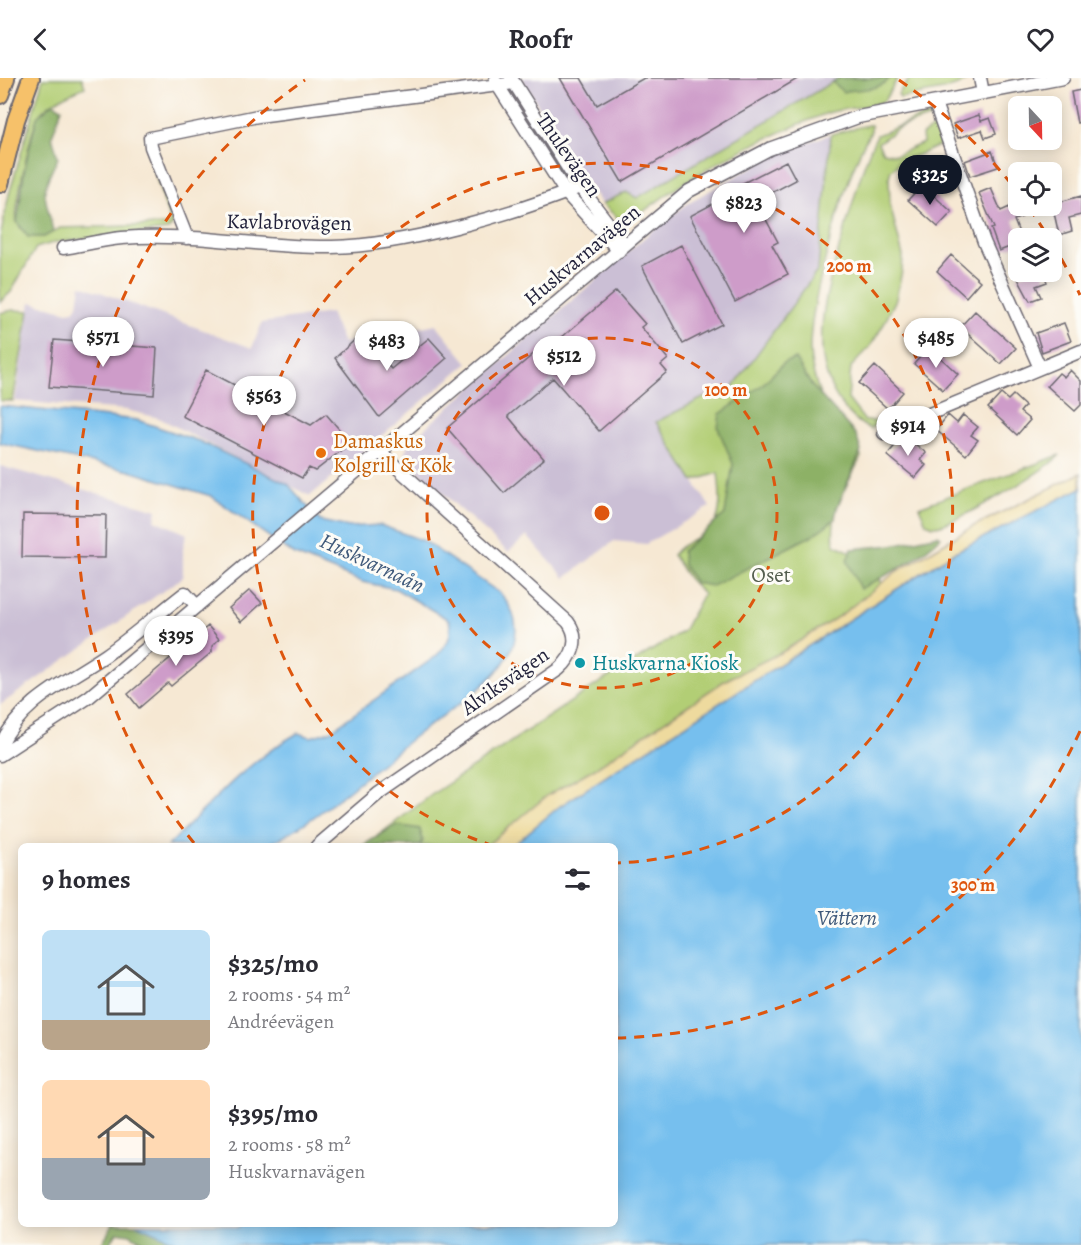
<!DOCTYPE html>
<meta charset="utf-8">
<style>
body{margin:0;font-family:Alegreya,serif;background:#f2f2f3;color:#2b2b33;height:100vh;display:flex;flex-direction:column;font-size:22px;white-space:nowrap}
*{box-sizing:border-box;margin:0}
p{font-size:20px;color:#7c7c81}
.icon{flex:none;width:33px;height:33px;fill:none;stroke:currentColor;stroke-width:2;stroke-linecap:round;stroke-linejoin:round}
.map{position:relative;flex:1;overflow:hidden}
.sheet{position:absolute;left:18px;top:765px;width:600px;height:384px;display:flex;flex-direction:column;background:#fff;border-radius:9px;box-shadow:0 3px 15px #0003}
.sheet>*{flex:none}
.needle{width:39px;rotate:158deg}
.controls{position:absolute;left:1008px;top:18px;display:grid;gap:12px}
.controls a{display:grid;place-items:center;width:54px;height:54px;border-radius:9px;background:#fff;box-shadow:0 3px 15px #0003;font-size:30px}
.price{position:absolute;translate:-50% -51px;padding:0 14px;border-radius:21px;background:#fff;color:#222;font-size:20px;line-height:39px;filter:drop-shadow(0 2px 3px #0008)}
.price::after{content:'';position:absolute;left:50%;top:36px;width:18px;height:14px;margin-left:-9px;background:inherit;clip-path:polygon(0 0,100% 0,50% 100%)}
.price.on{background:#111827;color:#fff}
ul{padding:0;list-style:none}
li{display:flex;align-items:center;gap:18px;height:150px;padding:0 24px}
li span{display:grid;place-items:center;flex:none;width:168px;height:120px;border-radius:9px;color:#555}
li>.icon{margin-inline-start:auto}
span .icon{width:72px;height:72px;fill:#fffc;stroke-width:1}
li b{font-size:26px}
h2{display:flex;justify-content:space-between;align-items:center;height:72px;padding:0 24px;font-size:26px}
header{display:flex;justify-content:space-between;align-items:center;height:78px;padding:0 24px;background:#fff;font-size:27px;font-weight:700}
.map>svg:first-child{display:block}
.industrial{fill:#cbbfd5}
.green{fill:#b2ce75;stroke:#6a7858;stroke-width:1.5}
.forest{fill:#8db166;stroke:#586a50;stroke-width:1.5}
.sand{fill:#eeda9e;stroke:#887e6c;stroke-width:1.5}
.water{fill:#76bfee;stroke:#4c7094;stroke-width:1.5}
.building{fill:#ce9cc9}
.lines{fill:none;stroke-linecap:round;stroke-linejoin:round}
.minor-casing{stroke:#6c6770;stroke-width:15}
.highway-casing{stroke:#6c6770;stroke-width:20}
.minor{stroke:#fff;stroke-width:12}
.highway{stroke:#f6c16b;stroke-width:16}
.ring{fill:none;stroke:#de560e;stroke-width:3;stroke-dasharray:10 8}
.food-dot{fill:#e8710a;stroke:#fdfcf7;stroke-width:2}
.culture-dot{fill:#0f9aa8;stroke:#fdfcf7;stroke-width:2}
.labels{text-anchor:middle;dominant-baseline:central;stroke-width:6;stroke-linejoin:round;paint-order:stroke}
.street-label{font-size:21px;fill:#22223b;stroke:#fdfcf7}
.food-label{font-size:21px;fill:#c56008;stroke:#fdfcf7;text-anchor:start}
.park-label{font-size:21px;fill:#545e4f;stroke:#fdfcf7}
.culture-label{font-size:21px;fill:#0d838f;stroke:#fdfcf7;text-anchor:start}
.water-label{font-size:22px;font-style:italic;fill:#3f597a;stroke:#fdfcf7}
.centre{fill:#de560e;stroke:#fdfcf7;stroke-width:3}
.ring-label{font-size:18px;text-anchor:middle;font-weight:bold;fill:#de560e;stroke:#fdfcf7;stroke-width:6;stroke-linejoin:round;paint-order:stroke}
</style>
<header><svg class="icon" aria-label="back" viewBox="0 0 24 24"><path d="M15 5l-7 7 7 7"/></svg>Roofr<svg class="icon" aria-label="heart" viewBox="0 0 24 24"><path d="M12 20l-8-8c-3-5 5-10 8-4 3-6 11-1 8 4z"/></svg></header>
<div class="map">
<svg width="1081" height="1167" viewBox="0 0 1081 1167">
<rect width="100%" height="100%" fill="#fdfcf7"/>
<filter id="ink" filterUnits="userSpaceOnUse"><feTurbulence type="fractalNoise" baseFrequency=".0167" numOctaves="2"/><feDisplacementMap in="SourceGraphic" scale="12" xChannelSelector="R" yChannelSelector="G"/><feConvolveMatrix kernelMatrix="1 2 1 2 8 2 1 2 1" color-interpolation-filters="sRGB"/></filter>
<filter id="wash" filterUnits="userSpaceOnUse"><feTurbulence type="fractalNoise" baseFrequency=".008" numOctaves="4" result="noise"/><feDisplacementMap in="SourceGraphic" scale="24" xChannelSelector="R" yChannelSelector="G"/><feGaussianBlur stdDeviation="1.35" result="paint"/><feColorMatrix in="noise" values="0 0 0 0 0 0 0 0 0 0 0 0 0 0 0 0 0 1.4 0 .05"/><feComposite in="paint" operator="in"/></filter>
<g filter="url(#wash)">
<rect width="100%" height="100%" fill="#f6e8d3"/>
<!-- industrial -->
<path class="industrial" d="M522 0H838L637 121 626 114 602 126 571 83Z
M831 56 818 191 725 320 705 319 656 344 710 429 646 466 614 463 565 500 527 458 508 474 407 383 405 374 409 364 652 153 691 123 778 75Z
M81 207 252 270 262 245 330 235 343 265 436 246 468 285 310 418 159 340 126 332 15 323 31 224 68 234 74 233 78 227Z
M0 388 157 432 155 442 187 456 183 469V499L0 627Z"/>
<!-- green -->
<path class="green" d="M43 0H82L85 9C69 16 47 24 38 39 32 48 13 135 17 144 19 149 25 155 29 159H44L60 150 166 147 170 144 148 73 174 145 168 152 56 164 36 170 11 214 0 224V160L9 116Z
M839 0H898L884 23C866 31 844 29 825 36 756 62 693 94 635 140L620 142 602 126 626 114 637 120Z
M910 0H966L964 5 943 12 900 20 898 16Z
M926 37 932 39 900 49 878 65 883 74 896 77 923 65 922 57 937 47 943 66 902 84 891 92 889 99 890 127 903 178 902 193 896 221 884 246 870 269 851 289 848 321 865 343H878L871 351C861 348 853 339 846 332 800 278 830 203 847 144 856 115 863 84 877 57Z
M868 47H871V53C846 94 810 222 810 270 810 287 816 304 821 320L785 284 762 307 856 362 861 379C846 410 830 430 834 466L863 480 879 492 881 506 841 537 784 573 726 602 595 690 548 717 486 768H364L434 715 599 605 683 553 703 516 688 500 673 477C683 464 694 462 708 453 724 442 720 411 718 395L693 403 656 344 705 319 725 320 818 192 831 56Z
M13 232 29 233 13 323H0V235Z
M1060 377C1046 392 954 447 935 448 932 448 929 446 926 445L919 429Z"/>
<!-- forest -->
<path class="forest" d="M839 0H890C879 14 859 10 843 14L832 4Z
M53 25 62 30 52 58 58 80C37 121 46 113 53 154L44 159H28L17 144 25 88 37 39Z
M795 281 812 308 856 357 861 373 836 432 835 441 813 457 712 508 695 505 683 487 682 473 725 436 733 386 718 350 720 336 762 307 785 284Z
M938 457 941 459C919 481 887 497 860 511L847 482 852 471 892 467Z
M396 747 420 751 423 763 420 768H362Z
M113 1146H137L182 1167H149L130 1156 117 1154 109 1167H101Z"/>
<!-- sand -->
<path class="sand" d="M1081 395V410L953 475 560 728 512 768H486L548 717 595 690 726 602 784 573 841 537 897 493 972 449Z"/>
<!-- water -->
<path class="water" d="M0 328 137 342 199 363 288 406 320 443 349 449 380 447 424 463 501 516C517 535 521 556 508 578 488 612 445 634 415 658 366 697 324 738 268 767 257 773 186 768 168 768 209 727 247 683 298 655L311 659 330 653 435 579C447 567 453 560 449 542L396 511 362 504 295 477 211 418 130 393 0 365Z
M1081 410V1167H182L136 1146H221L237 1150 243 1146H615V768H512L560 728 953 475Z"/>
<g id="blocks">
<!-- building -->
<path class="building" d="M560 0H581L597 27 644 0H799L622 104Z
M1081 12V44L1077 45 1071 14Z
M979 37 981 43 990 40 996 56 985 60 982 52 958 60 953 46Z
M992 73 998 89 970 98 965 83Z
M786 83 796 102 756 123 778 164 772 167 788 196 735 224 690 138 741 111 739 107Z
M922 107 952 134 938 149 908 122Z
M991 110 1001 133 1016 126 1022 139 1014 142 1021 160H1018V166L999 173 991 151 994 150 979 115Z
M1081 118V137L1069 140 1072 153 1059 157 1052 126Z
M681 167 722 246 683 266 642 188Z
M951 177 980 203 966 219 937 193Z
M1031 194H1043L1047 204 1036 208 1041 219 1030 223 1017 199Z
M616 213 645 246 641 249 668 281 661 287 667 294 599 353 553 300 508 338 544 381 504 415 447 350 551 261 555 265Z
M975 233 1016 270 1001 286 960 249Z
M1064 245 1071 263 1042 274 1036 255Z
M361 256 391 291 429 260 447 280 379 339 335 280Z
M54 262 157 270 154 317 49 309Z
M929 269 958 296 943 312 914 286Z
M875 288 903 314 888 331 859 305Z
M206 292 311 347 326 336 351 365 315 393 309 390 302 400 182 338Z
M1070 292 1081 303V327L1075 333 1047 308 1059 295 1064 299Z
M1001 316 1008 322 1013 317 1025 328 1020 334 1030 342 1017 357 988 330Z
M948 337 957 345 963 337 978 349 971 357 978 362 966 377 936 352Z
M909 361 926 375 920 382 926 387 915 400 887 377 898 364 903 368Z
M23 436 106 437 105 480 22 479Z
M250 512 262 525 241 544 229 530Z
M208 548 219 561 212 568V574L171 608 168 605 139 630 128 616Z"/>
</g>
</g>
<g filter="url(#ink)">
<use href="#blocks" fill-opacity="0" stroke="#6c6770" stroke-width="1.5"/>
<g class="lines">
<!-- minor casing -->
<g class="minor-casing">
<path id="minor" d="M511 0 580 109 625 167
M980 0 983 15
M495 3 566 115 619 173
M935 25 984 164 1040 290
M187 160 151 69 150 60 258 38 514 5
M63 170C82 167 102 162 122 160 191 154 262 170 332 169 402 168 514 136 580 109
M884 355 1081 273
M0 668C22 622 66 604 106 577 133 558 159 535 185 515L197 528
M0 677 89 619 689 113 769 71 858 39 1063 0
M317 768 378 716 559 591C574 578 580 560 568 544L381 375"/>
</g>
<!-- highway casing -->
<g class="highway-casing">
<path id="highway" d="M0 17 6 0
M0 106 16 42 31 0"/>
</g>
<!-- minor -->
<use href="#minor" class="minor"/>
<!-- highway -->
<use href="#highway" class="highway"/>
</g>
</g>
<!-- distance rings -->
<g class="ring">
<circle cx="602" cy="435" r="175"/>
<path d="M494 768A350 350 0 1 1 617 785"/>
<path d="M1080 653A525 525 0 0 1 616 960M194 765A525 525 0 0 1 305 2M899 2A525 525 0 0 1 1016 112M1029 130A525 525 0 0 1 1047 157M1052 165A525 525 0 0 1 1080 217"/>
</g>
<!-- markers -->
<circle class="food-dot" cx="321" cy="375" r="6"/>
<circle class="culture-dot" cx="580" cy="585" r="6"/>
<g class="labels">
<!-- street labels -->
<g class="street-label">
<text transform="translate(569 77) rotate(55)">Thulevägen</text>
<text transform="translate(289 144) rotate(1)">Kavlabrovägen</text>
<text transform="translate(582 177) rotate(-40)">Huskvarnavägen</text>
<text transform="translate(505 603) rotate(-35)">Alviksvägen</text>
</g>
<!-- food labels -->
<g class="food-label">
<text x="333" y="363">Damaskus<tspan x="333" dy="24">Kolgrill &amp; Kök</tspan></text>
</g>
<!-- park labels -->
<g class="park-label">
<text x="771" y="497">Oset</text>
</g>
<!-- culture labels -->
<g class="culture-label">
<text x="592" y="585">Huskvarna Kiosk</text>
</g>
<!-- water labels -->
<g class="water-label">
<text transform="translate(372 485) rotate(25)">Huskvarnaån</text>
<text x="847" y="840">Vättern</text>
</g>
</g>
<circle cx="602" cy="435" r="9" class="centre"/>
<g class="ring-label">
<text x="849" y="194">200 m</text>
<text x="726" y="318">100 m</text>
<text x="973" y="813">300 m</text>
</g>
</svg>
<div class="controls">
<a><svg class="needle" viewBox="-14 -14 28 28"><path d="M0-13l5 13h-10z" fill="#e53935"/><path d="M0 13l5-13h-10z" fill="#7c7c81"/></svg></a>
<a><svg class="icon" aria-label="locate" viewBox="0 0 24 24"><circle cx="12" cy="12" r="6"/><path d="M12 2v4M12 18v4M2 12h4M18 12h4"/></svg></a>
<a><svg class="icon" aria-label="layers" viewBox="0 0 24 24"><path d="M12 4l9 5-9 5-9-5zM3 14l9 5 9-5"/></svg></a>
</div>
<b class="price on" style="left:930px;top:128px">$325</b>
<b class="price" style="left:744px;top:156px">$823</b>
<b class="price" style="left:103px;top:290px">$571</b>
<b class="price" style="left:936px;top:291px">$485</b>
<b class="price" style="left:387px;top:294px">$483</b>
<b class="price" style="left:564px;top:309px">$512</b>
<b class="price" style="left:264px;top:349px">$563</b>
<b class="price" style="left:908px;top:379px">$914</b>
<b class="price" style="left:176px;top:589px">$395</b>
<section class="sheet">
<h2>9 homes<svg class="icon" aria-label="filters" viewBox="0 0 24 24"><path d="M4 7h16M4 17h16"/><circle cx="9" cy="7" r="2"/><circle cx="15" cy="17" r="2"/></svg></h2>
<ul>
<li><span style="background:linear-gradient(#bfe0f5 75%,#b9a48a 0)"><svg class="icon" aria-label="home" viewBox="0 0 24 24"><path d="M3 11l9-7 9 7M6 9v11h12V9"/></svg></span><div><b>$325/mo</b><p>2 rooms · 54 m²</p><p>Andréevägen</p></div></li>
<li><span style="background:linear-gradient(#ffd9b3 65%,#9aa5b1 0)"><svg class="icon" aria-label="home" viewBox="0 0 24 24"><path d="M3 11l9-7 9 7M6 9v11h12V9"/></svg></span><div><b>$395/mo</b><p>2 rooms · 58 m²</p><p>Huskvarnavägen</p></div></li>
</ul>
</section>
</div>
